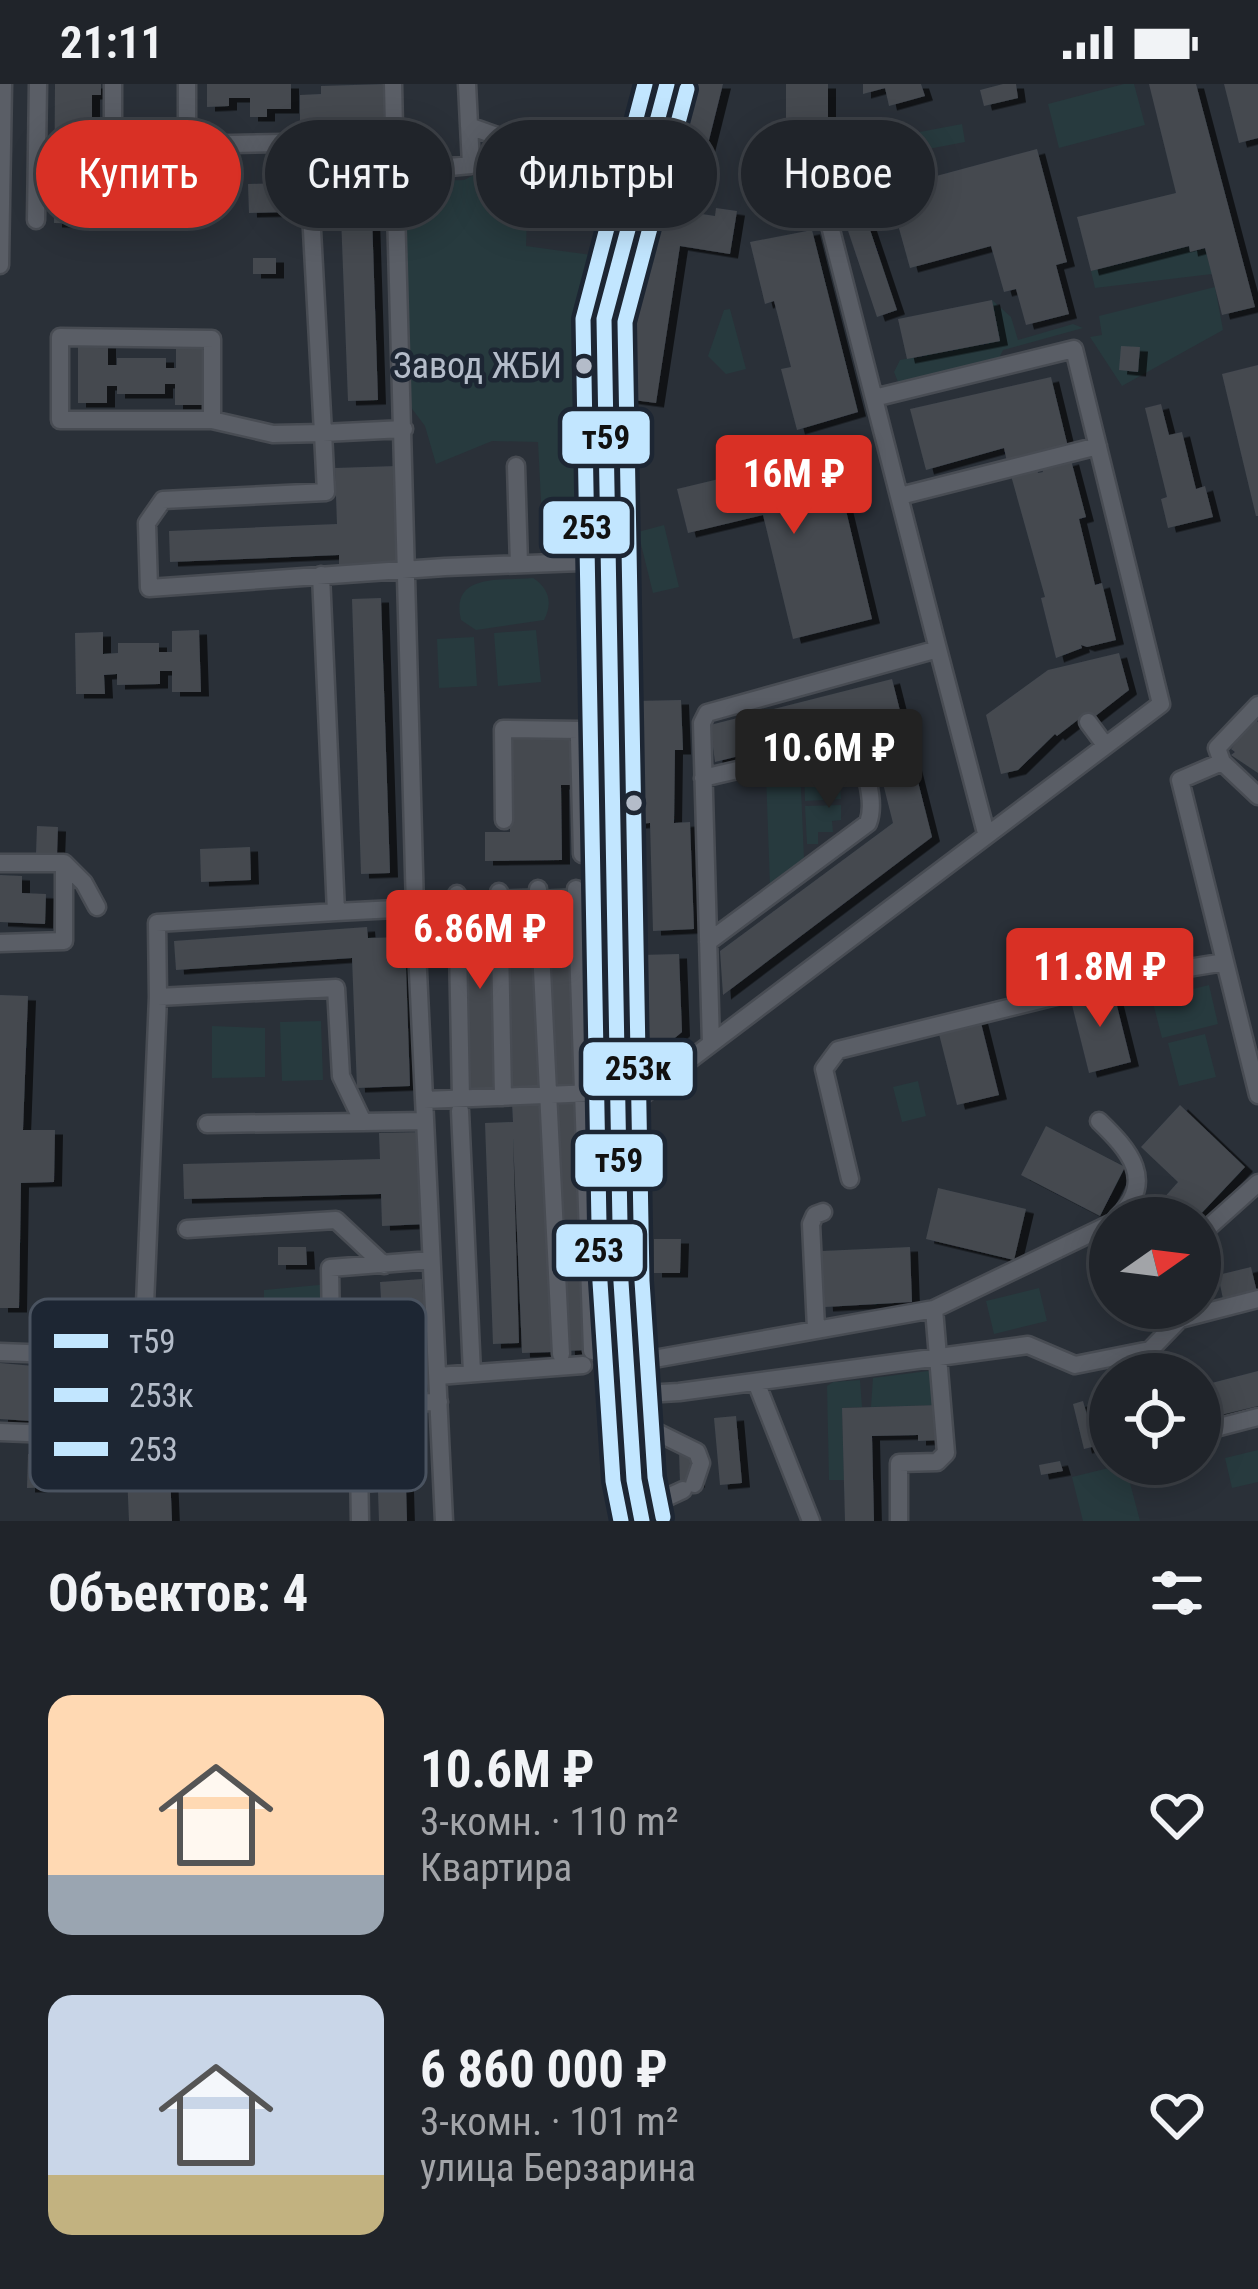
<!DOCTYPE html>
<html lang="ru">
<meta charset="utf-8">
<style>
body{margin:0;font-family:"Roboto Condensed",sans-serif;background:#2d3036;color:#f1f3f6;height:100vh;display:flex;flex-direction:column;font-size:45px;white-space:nowrap}
*{box-sizing:border-box;margin:0}
p{font-size:39px;color:#a2a4a8}
.icon{flex:none;width:66px;height:66px;fill:none;stroke:currentColor;stroke-width:2;stroke-linecap:round;stroke-linejoin:round}
.map{position:relative;height:1437px;overflow:hidden}
.sheet{display:flex;flex-direction:column;background:#20242a;flex:1}
.sheet>*{flex:none}
.top-card{position:absolute;left:36px;top:36px;width:1188px;height:108px;display:flex;gap:24px}
.needle{width:78px;rotate:76deg}
.controls{position:absolute;left:1089px;top:1113px;display:grid;gap:24px}
.controls a{display:grid;place-items:center;width:132px;height:132px;border-radius:50%;background:#20242a;box-shadow:0 6px 30px #0003,0 0 0 3px #3d4147;font-size:60px}
.price{position:absolute;translate:-50% -102px;padding:0 27px;border-radius:12px;background:#d93025;color:#fff;font-size:39px;line-height:78px;filter:drop-shadow(0 3px 6px #0008)}
.price::after{content:'';position:absolute;left:50%;top:72px;width:36px;height:27px;margin-left:-18px;background:inherit;clip-path:polygon(0 0,100% 0,50% 100%)}
.price.selected{background:#222;color:#fff}
ul{padding:0;list-style:none}
li{display:flex;align-items:center;gap:36px;height:300px;padding:0 48px}
li span{display:grid;place-items:center;flex:none;width:336px;height:240px;border-radius:24px;color:#555}
li>.icon{margin-inline-start:auto}
span .icon{width:144px;height:144px;fill:#fffc;stroke-width:1}
li b{font-size:51px}
h2{display:flex;justify-content:space-between;align-items:center;height:144px;padding:0 48px;font-size:51px}
.tag{padding:0 42px;border-radius:54px;background:#20242a;box-shadow:0 6px 30px #0003,0 0 0 3px #3d4147;font-size:42px;line-height:108px}
.tag.selected{background:#d93025;color:#fff}
.status{display:flex;justify-content:space-between;align-items:center;height:84px;padding:0 60px;background:#20242a;direction:ltr}
.status svg{height:33px;fill:currentColor}
.map>svg:first-child{display:block}
.green{fill:#273a3e}
.building{fill:#444950;filter:url(#shadow)}
.lines{fill:none;stroke-linecap:round;stroke-linejoin:round}
.minor-casing{stroke:#484c53;stroke-width:21}
.minor{stroke:#5a5e66;stroke-width:16}
.bus-1-casing{stroke:#1d2633;stroke-width:24}
.bus-2-casing{stroke:#1d2633;stroke-width:24}
.bus-3-casing{stroke:#1d2633;stroke-width:24}
.bus-1{stroke:#c2e6ff;stroke-width:15}
.bus-2{stroke:#c2e6ff;stroke-width:15}
.bus-3{stroke:#c2e6ff;stroke-width:15}
.bus-dot{fill:#b4bcc9;stroke:#1d2633;stroke-width:4.5}
.labels{text-anchor:middle;dominant-baseline:central;stroke-width:9;stroke-linejoin:round;paint-order:stroke}
.bus-label{font-size:36px;fill:#b4bcc9;stroke:#1d2633;text-anchor:end}
.key{fill:#1d2633;stroke:#4a5360;stroke-width:3}
.key-label{font-size:33px;fill:#b4bcc9}
.line-badge{stroke:#1d2633;stroke-width:4.5}
.pale-badge-label{font-size:33px;text-anchor:middle;font-weight:bold;fill:#111}
</style>
<div class="status"><b>21:11</b><svg viewBox="0 0 49 12"><path d="M0 12V9h3v3zM5 12V6h3v6zM10 12V3h3v9zM15 12V0h3v12zM26 1h20v11H26zM47 4h2v5h-2z"/></svg></div>
<div class="map">
<svg width="1258" height="1437" viewBox="0 0 1258 1437">
<defs>
<filter id="shadow"><feDropShadow dx="8" dy="4.5" stdDeviation="0" flood-color="#0009"/></filter>
</defs>
<rect width="100%" height="100%" fill="#2a3038"/>
<!-- green -->
<path class="green" d="M1124 0H1134L1145 41 1059 64 1048 20Z
M962 40 965 58 881 74 877 56Z
M529 80 526 162 606 173 592 235 597 461 588 469 544 476 538 358 492 357 436 380 425 342 410 322 401 98 464 96 494 81Z
M1189 162 1191 168 1205 164 1212 190 1095 204 1091 187Z
M1215 203 1223 246 1122 302 1090 253 1102 251 1099 232Z
M992 216 1011 233 1018 256 1073 240 1083 244 1003 266 998 276 898 298 894 288 900 276 999 257Z
M730 225 746 285 726 290 708 272 724 226Z
M664 441 679 503 653 509 638 448Z
M533 494C549 504 553 519 544 536L476 546 461 536C450 489 500 497 533 494Z
M536 546 541 598 498 602 494 549Z
M474 553 477 602 439 604 437 555Z
M839 675 841 715 805 717 804 684Z
M800 681 804 775 770 802 766 690Z
M841 721V736L832 737 833 748H818V760H807L805 722Z
M1209 901 1218 940 1162 954 1152 915Z
M321 937 323 996 282 997 280 938Z
M212 942 265 944V993L212 994Z
M1205 950 1216 993 1179 1002 1168 959Z
M918 997 926 1032 902 1038 893 1003Z
M330 1200V1225L264 1229V1206Z
M1039 1204 1047 1237 994 1250 986 1217Z
M928 1287 935 1289 939 1321 871 1323 873 1294Z
M860 1296 862 1323 842 1324 844 1396H829L827 1302 833 1298Z
M1258 1366V1398L1232 1404 1225 1374Z
M1125 1380 1140 1437H1083L1072 1393Z"/>
<!-- building -->
<path class="building" d="M55 0H101V11H92V116H101V140L54 139Z
M207 0H291V25H267V33H250V14H229V22L207 23Z
M385 0 386 85 362 86 361 57H349V39H322V48H300V11L321 10V2Z
M695 0H723L706 68 679 61Z
M786 0H828V72L786 73Z
M863 0H921L925 12 889 22 885 4 863 10Z
M1003 0H1016L1018 14 984 22 980 6Z
M1149 0H1196L1255 223 1222 231 1205 164 1190 168 1189 162 1091 187 1077 133 1176 109Z
M1224 0H1258V54L1239 59Z
M1037 65 1067 178 1056 181 1069 230 1026 241 1016 205 1004 208 991 162 910 184 888 105Z
M288 99V128L249 129 248 100Z
M855 101 897 226 877 233 835 108Z
M655 123 715 132 716 124 737 127 730 170 680 162 656 319 626 315 643 182Z
M372 131 378 316 348 317 341 132Z
M812 146 858 328 797 346 781 285 791 283 774 217 765 220 750 158Z
M253 174H276V190H253Z
M992 216 1000 257 907 275 898 235Z
M78 260H108V281H117V274H166V284H176V264H203L202 321H175V300H165V310H117V302H107V319H78Z
M1121 262 1140 263 1138 288 1119 286Z
M1258 281V432H1256L1222 290Z
M1051 293 1068 363 1007 378 1004 364 926 386 910 325Z
M1161 320 1169 351 1182 348 1196 405 1205 402 1213 433 1168 444 1161 415 1167 413 1145 324Z
M832 368 872 535 793 555 763 431 688 449 677 405Z
M1071 376 1086 433 1079 435 1095 501 1102 499 1116 556 1087 563 1081 561 1082 564 1056 574 1041 514 1045 513 1010 388 1037 385 1038 389 1043 388 1042 384Z
M397 382 401 482 339 484V471L170 478 169 447 337 440 335 384Z
M381 514 390 789 361 790 352 515Z
M199 546 201 608H172V587H160V600L117 601V590L104 591 105 610H76L75 549 103 548V570L118 569V559H159V568H172V547Z
M1119 569 1129 606 1084 641 1079 635 1057 652 1055 650 1018 686 1001 690 986 631 1048 586Z
M892 595 932 753 723 911 720 867 893 739 868 640 715 678 710 641Z
M681 616 683 666H675L674 739 690 738 694 845 653 847 650 739 638 740 634 617Z
M1254 634 1258 638V689L1231 671 1235 668 1231 665Z
M509 653H570L571 701H561L562 776 485 777V748H510Z
M37 742 58 743 57 771 36 770Z
M250 763 251 796 201 798 200 765Z
M0 791 22 792V809L46 810 45 840 0 838Z
M532 804 539 1003 511 1004 504 805Z
M569 804 575 1007 553 1008 547 805Z
M492 808 496 1008 468 1009 464 809Z
M367 843 368 854 405 853 410 1002 357 1004 352 874 176 886 174 857Z
M679 870 682 948 645 979 641 871Z
M1112 902 1131 978 1089 989 1070 913Z
M0 911 28 912 23 1046H55L54 1098 21 1099 19 1224H0Z
M980 935 999 1011 957 1021 938 946Z
M543 1016 553 1268 522 1269 513 1053 519 1259 493 1260 485 1039 513 1038 512 1018Z
M556 1016H575L586 1266 567 1267Z
M1180 1021 1245 1083 1197 1134H1146L1178 1098 1141 1063Z
M1046 1042 1125 1083 1100 1132 1021 1091Z
M424 1048 427 1140 382 1142 381 1110 184 1115 183 1080 380 1075 379 1049Z
M938 1104 1026 1125 1014 1176 926 1155Z
M654 1155H681L680 1189H654Z
M278 1163H306L307 1181H278Z
M910 1163 912 1218 825 1223 822 1167Z
M1251 1183 1257 1208 1223 1215 1218 1191Z
M422 1195 423 1208 429 1207 432 1252H427L428 1279 385 1282 380 1198Z
M0 1279 34 1282 31 1337 0 1335Z
M1258 1287V1322L1200 1336V1302Z
M1083 1317 1096 1362 1084 1365 1073 1320Z
M939 1321 940 1356 918 1357V1351L872 1352 874 1437H845L842 1324Z
M404 1332 407 1437H379L378 1408 370 1409V1393H378L377 1362 368 1363V1347H377L376 1333Z
M736 1332 742 1399 720 1401 714 1334Z
M1110 1332V1360L1104 1361 1099 1335Z
M169 1364 172 1437H129L126 1366Z
M679 1367H697V1399H680Z
M28 1370H57V1403L27 1404Z
M1060 1377 1063 1387 1041 1391 1039 1381Z"/>
<g class="lines">
<!-- minor casing -->
<g class="minor-casing">
<path id="minor" d="M187 0V61L284 59 309 91
M393 0 395 88 309 91 323 349 404 345
M469 42 525 62 569 65
M817 91 938 565
M113 130V0
M36 136 38 0
M0 181 3 0
M212 336V255L60 253V336H212L273 350 323 349 326 408 163 416 147 439 149 504 445 483 608 477
M516 382 519 480
M900 412 1098 362
M321 491 336 828 157 839 158 913 336 904 341 992 363 1038 425 1037
M1258 621 1217 664 1222 678 1258 712
M1088 638 1105 661
M1222 678 1180 696 1258 1011
M703 694 849 660C865 673 876 719 868 739L708 858
M504 736 503 645 579 646V655
M582 770 579 655 611 654
M0 779H64V857L0 859
M64 779 84 799 97 823
M538 805 561 1270
M576 805 592 1267
M499 808 503 1013
M457 810 461 1014
M336 828 415 824
M711 960 702 639 707 629 938 565 986 749
M424 1016 618 1008
M460 1027 472 1289
M618 1030 1161 620 1074 265 874 314
M1099 1037C1129 1066 1157 1097 1117 1134
M207 1040 363 1038
M850 1095 824 985 838 966 1133 893 1225 878
M187 1145 336 1136 384 1181
M1200 1151 1258 1099
M816 1244 811 1140 815 1131 823 1128
M0 1268 54 1270 52 1350
M153 1269 144 1244 158 913
M626 1280 934 1225 1110 1140
M438 1292 583 1281
M756 1298 811 1437
M628 1311 679 1308 1028 1261 1075 1281 1150 1266 1180 1235 1258 1215
M154 1320 153 1269 175 1256 331 1247 330 1184 431 1176
M358 1321 360 1437
M630 1335 697 1368 701 1379 694 1400
M0 1348 52 1350 96 1340 154 1320 439 1318
M1200 1348 1258 1333
M640 1426 683 1406
M444 1437 415 824 395 88 471 81 467 0
M642 1437 634 1396 621 1198 604 235 667 0
M899 1437V1379L937 1378 946 1369 934 1225"/>
</g>
<!-- minor -->
<use href="#minor" class="minor"/>
<!-- bus-1 casing -->
<g class="bus-1-casing">
<path id="bus-1" d="M642 1437 634 1396 621 1198 604 235 667 0"/>
</g>
<!-- bus-2 casing -->
<g class="bus-2-casing">
<path id="bus-2" d="M663 1433 655 1393 642 1197 625 238 687 5"/>
</g>
<!-- bus-3 casing -->
<g class="bus-3-casing">
<path id="bus-3" d="M621 1437 613 1397 600 1198 583 235 645 0"/>
</g>
<!-- bus-1 -->
<use href="#bus-1" class="bus-1"/>
<!-- bus-2 -->
<use href="#bus-2" class="bus-2"/>
<!-- bus-3 -->
<use href="#bus-3" class="bus-3"/>
</g>
<!-- markers -->
<g class="bus-dot">
<circle cx="584" cy="282" r="10"/>
<circle cx="634" cy="719" r="10"/>
</g>
<g class="labels">
<!-- bus labels -->
<g class="bus-label">
<text x="562" y="282">Завод ЖБИ</text>
</g>
</g>
<!-- legend -->
<rect x="30" y="1215" width="396" height="192" rx="18" class="key"/>
<rect x="54" y="1250" width="54" height="14" fill="#c2e6ff"/>
<rect x="54" y="1304" width="54" height="14" fill="#c2e6ff"/>
<rect x="54" y="1358" width="54" height="14" fill="#c2e6ff"/>
<g class="key-label">
<text x="129" y="1269">т59</text>
<text x="129" y="1323">253к</text>
<text x="129" y="1377">253</text>
</g>
<g class="line-badge">
<rect x="560" y="325" width="92" height="57" rx="12" fill="#c2e6ff"/>
<rect x="541" y="415" width="91" height="57" rx="12" fill="#c2e6ff"/>
<rect x="581" y="956" width="114" height="58" rx="12" fill="#c2e6ff"/>
<rect x="573" y="1048" width="92" height="57" rx="12" fill="#c2e6ff"/>
<rect x="554" y="1138" width="91" height="57" rx="12" fill="#c2e6ff"/>
</g>
<g class="pale-badge-label">
<text x="606" y="365">т59</text>
<text x="587" y="455">253</text>
<text x="638" y="996">253к</text>
<text x="619" y="1088">т59</text>
<text x="599" y="1178">253</text>
</g>
</svg>
<div class="controls">
<a><svg class="needle" viewBox="-14 -14 28 28"><path d="M0-13l5 13h-10z" fill="#e53935"/><path d="M0 13l5-13h-10z" fill="#a2a4a8"/></svg></a>
<a><svg class="icon" aria-label="locate" viewBox="0 0 24 24"><circle cx="12" cy="12" r="6"/><path d="M12 2v4M12 18v4M2 12h4M18 12h4"/></svg></a>
</div>
<b class="price" style="left:794px;top:453px">16M ₽</b>
<b class="price selected" style="left:829px;top:727px">10.6M ₽</b>
<b class="price" style="left:480px;top:908px">6.86M ₽</b>
<b class="price" style="left:1100px;top:946px">11.8M ₽</b>
<div class="top-card">
<a class="tag selected">Купить</a>
<a class="tag">Снять</a>
<a class="tag">Фильтры</a>
<a class="tag">Новое</a>
</div>
</div>
<section class="sheet">
<h2>Объектов: 4<svg class="icon" aria-label="filters" viewBox="0 0 24 24"><path d="M4 7h16M4 17h16"/><circle cx="9" cy="7" r="2"/><circle cx="15" cy="17" r="2"/></svg></h2>
<ul>
<li><span style="background:linear-gradient(#ffd9b3 75%,#9aa5b1 0)"><svg class="icon" aria-label="home" viewBox="0 0 24 24"><path d="M3 11l9-7 9 7M6 9v11h12V9"/></svg></span><div><b>10.6M ₽</b><p>3-комн. · 110 m²</p><p>Квартира</p></div><svg class="icon" aria-label="heart" viewBox="0 0 24 24"><path d="M12 20l-8-8c-3-5 5-10 8-4 3-6 11-1 8 4z"/></svg></li>
<li><span style="background:linear-gradient(#c9d6e8 75%,#c2b280 0)"><svg class="icon" aria-label="home" viewBox="0 0 24 24"><path d="M3 11l9-7 9 7M6 9v11h12V9"/></svg></span><div><b>6 860 000 ₽</b><p>3-комн. · 101 m²</p><p>улица Берзарина</p></div><svg class="icon" aria-label="heart" viewBox="0 0 24 24"><path d="M12 20l-8-8c-3-5 5-10 8-4 3-6 11-1 8 4z"/></svg></li>
</ul>
</section>
